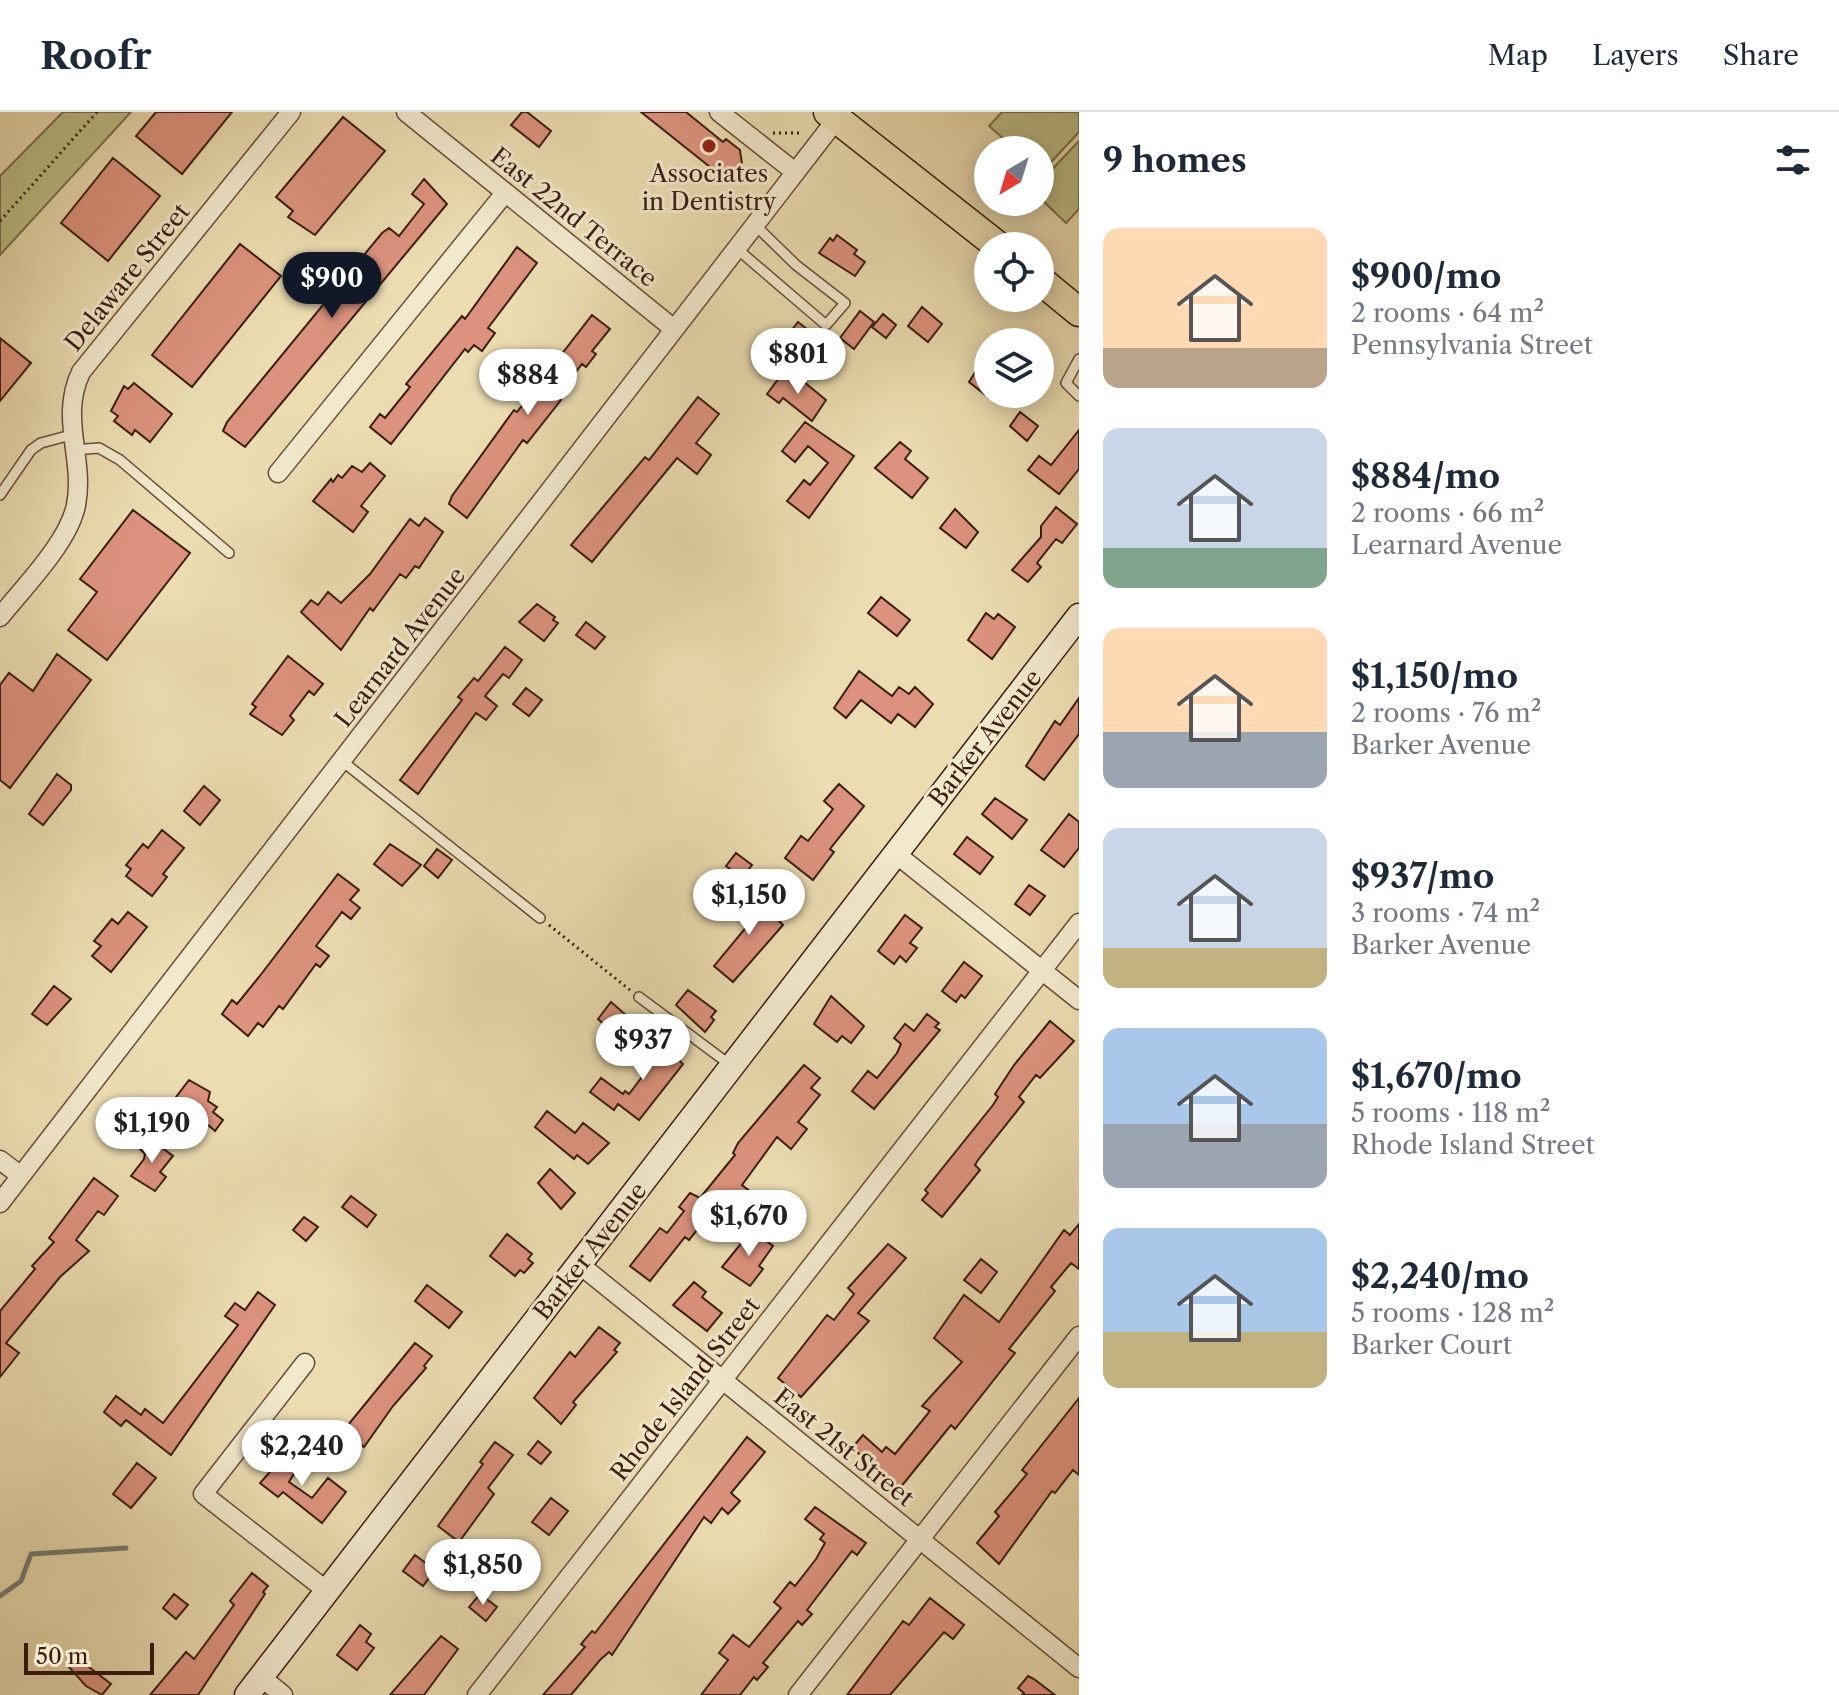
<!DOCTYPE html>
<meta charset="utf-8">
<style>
body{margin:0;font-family:"Libre Caslon Text",serif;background:#f6f6f7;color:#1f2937;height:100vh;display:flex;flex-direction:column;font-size:30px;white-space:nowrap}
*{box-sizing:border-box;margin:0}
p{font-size:26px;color:#747a83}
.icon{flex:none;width:44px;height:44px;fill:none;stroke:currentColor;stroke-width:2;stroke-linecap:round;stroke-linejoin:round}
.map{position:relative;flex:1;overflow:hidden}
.panel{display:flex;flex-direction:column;background:#fff;width:760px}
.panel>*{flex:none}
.needle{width:52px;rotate:218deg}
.fabs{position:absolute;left:974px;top:24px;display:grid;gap:16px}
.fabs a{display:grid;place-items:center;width:80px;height:80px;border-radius:50%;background:#fff;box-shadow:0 4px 20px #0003;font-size:40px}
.scale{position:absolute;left:24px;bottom:20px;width:130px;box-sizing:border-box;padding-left:8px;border:4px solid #3b1e12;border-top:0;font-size:22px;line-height:28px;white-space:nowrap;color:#3b1e12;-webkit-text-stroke:6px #f2e8cc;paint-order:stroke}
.price{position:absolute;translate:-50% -68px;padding:0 18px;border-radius:28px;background:#fff;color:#222;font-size:26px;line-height:52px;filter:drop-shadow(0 2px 4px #0008)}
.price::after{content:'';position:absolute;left:50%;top:48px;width:24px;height:18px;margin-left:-12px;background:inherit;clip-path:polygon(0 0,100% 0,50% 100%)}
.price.active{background:#111827;color:#fff}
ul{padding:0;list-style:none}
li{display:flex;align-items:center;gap:24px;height:200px;padding:0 24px}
li span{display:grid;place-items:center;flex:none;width:224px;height:160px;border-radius:16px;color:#555}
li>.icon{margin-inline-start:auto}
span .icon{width:96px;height:96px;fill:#fffc;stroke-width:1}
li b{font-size:34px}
h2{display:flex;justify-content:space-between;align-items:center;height:96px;padding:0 24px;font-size:34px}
header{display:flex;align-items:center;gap:48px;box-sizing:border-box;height:112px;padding:0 40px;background:#fff;border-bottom:2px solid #e0e1e3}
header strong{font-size:38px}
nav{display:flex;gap:44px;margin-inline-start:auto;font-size:28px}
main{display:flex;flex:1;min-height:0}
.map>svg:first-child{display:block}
.green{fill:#bdbf88;stroke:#7c6e4d;stroke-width:2}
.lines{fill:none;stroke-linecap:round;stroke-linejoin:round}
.stream{stroke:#747c73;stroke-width:5}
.building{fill:#dc927e;stroke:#3b1e12;stroke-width:2}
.lane-casing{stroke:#674e3a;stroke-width:12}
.street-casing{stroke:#674e3a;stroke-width:21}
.secondary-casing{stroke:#3b1e12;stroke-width:27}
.primary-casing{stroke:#3b1e12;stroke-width:31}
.path{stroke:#3b1e12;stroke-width:3;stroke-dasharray:2 4;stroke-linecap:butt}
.lane{stroke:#f2e8cc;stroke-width:9}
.street{stroke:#f2e8cc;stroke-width:18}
.secondary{stroke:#f2e8cc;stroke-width:24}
.primary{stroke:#ebdcb1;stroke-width:28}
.poi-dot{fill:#8f2418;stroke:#f2e8cc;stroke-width:3}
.labels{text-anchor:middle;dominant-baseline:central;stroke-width:6;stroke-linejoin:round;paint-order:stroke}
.poi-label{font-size:24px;fill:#3b1e12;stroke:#f2e8cc}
.street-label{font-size:24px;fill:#3b1e12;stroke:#f2e8cc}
</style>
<header>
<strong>Roofr</strong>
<nav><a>Map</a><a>Layers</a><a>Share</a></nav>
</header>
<main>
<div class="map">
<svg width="1079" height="1583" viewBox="0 0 1079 1583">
<rect width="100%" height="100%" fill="#ebdcb1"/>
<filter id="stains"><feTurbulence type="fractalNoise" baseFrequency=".0025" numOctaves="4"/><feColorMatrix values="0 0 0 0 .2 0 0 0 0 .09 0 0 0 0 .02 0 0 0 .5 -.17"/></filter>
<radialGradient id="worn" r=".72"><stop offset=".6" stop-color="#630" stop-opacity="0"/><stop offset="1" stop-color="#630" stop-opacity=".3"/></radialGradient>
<!-- green -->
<path class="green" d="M63 0H131L0 143V64Z
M1002 0H1079V20L1041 61 1040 38H1016L989 14Z
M1079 29V97L1066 111 1040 86V70Z"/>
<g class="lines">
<!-- stream -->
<path class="stream" d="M0 1484 21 1469 31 1442 126 1436"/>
</g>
<!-- building -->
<path class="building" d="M156 0H232L182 62 136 24Z
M522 0H527L551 19 539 35 511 13Z
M641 0H686L723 30 726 27 740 38 742 52 725 67Z
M343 5 385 39 315 123 288 105 293 99 276 85Z
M113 46 160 84 108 149 61 111Z
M424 67 447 92 245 335 223 319 227 310 382 121 389 116 399 124 424 92 412 82Z
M837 123 857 138 854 142 865 150 855 164 819 141 830 126 833 129Z
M240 132 281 164 192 275 152 243Z
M517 135 537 151 488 216 495 221 482 239 474 233 468 240 465 237 391 332 370 315 380 302 385 306 410 275 406 272 462 204 465 207Z
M922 195 942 212 928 230 908 214Z
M860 199 874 210 854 237 840 226Z
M883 202 896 213 886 226 872 215Z
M592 203 610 217 592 239 596 242 586 255 582 252 557 285 561 288 527 331 523 328 467 406 449 392 452 384 514 298 517 300Z
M798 210 813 222 799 240 784 228Z
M0 226 31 251 0 289Z
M988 240V285L969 270Z
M782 262 794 272 799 266 826 288 812 309 783 286 779 291 767 282Z
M134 271 172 302 150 330 135 318 132 323 114 309 118 304 111 299 124 274 128 277Z
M698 285 719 302 696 331 711 343 697 362 677 346 592 450 571 433 645 345 649 348Z
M1020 300 1038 314 1027 329 1010 314Z
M805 310 854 344 809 406 787 389 804 368 810 373 828 351 808 334 795 350 782 339Z
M1079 318V357L1059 382 1028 358 1039 344 1051 353Z
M900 330 911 339 905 347 928 366 912 386 875 356Z
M370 351 385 364 361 394 368 400 353 420 313 389 331 367 333 370 338 363 342 366 352 354 362 360Z
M1056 395 1077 412 1062 431 1056 427 1037 451 1041 455 1028 470 1012 458 1041 425V414Z
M955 397 978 420 966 436 940 416Z
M133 398 190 441 107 548 68 518 97 480 80 467Z
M425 406 443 420 419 456 415 454 406 466 400 462 373 499 370 496 341 538 301 500 311 488 318 493 328 480 341 491 370 462 410 407 419 414Z
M881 485 910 508 897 524 868 501Z
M537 492 555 505 553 508 558 511 544 529 519 510Z
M986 501 994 507 998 502 1015 515 992 547 968 528Z
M586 510 605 525 595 537 576 523Z
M505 535 522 548 509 566 503 562 485 584 497 594 486 608 476 601 418 682 400 668 462 588 458 585 474 566 478 569Z
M57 542 91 568 10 676 0 668V573L9 561 33 579Z
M288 544 323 572 314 583 309 579 290 604 294 608 282 623 250 602 256 595 252 592Z
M859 559 892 584 899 575 909 582 915 575 933 592 915 615 898 602 891 611 861 588 846 606 834 596Z
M526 576 542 588 529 604 513 592Z
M1079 586V622L1044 668 1026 654 1055 609 1060 613Z
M57 662 71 673V678L43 713 29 702Z
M839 672 864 694 830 737 834 740 813 768 785 746 801 724 808 729 833 697 824 689Z
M204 674 220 688 200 713 184 699Z
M995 686 1027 708 1012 727 982 702Z
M1069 702 1079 710V736L1064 755 1041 738Z
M162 718 184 736 163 762 167 765 152 784 126 764 131 757 126 753 143 732 148 736Z
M967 725 993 745 980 762 954 742Z
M390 732 421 753 402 774 374 752Z
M437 737 452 748 438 766 424 754Z
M736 741 752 753 742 766 726 754Z
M338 762 359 778 350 788 360 796 351 807 342 800 316 834 329 844 320 855 316 852 283 897 279 894 263 915 258 911 248 924 222 902 232 888 237 892 259 865Z
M1029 773 1045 784 1030 803 1015 792Z
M752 779 768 791 765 794 783 813 733 870 714 854 748 813 738 805 741 801 737 798Z
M128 800 147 815 111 860 92 844 101 834 94 829 112 807 118 812Z
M905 803 922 816 910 831 917 836 906 850 900 844 894 852 878 839Z
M964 850 982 864 965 886 961 883 956 890 942 879Z
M54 874 71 887 47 913 32 902Z
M688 878 716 899 711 905 714 908 705 920 676 893Z
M831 884 864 914 851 931 842 924 837 930 814 912Z
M611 890 626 903 612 919 598 907Z
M927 902 939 911 935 915 940 918 874 997 852 979 868 959 877 966 897 941 901 932 894 926 905 912 914 919Z
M1050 909 1074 929 1040 966 1036 963 1019 985 1024 990 978 1048 975 1053 980 1058 942 1105 922 1088 928 1081 925 1078 993 993 998 985 995 982 1014 953Z
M656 926 683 952 639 1008 618 992 614 998 590 980 601 966 623 982 625 979 629 982 651 953 641 945Z
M804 953 820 966 811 976 820 983 798 1010 807 1017 791 1037 777 1025 742 1073 757 1085 743 1101 723 1085 689 1128 685 1125 650 1169 630 1154 660 1116 667 1121 684 1099 679 1095 690 1081 700 1086 735 1043 733 1041 738 1031Z
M189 968 210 980 208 989 217 995 213 1000 223 1008 215 1019 176 985Z
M547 999 575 1021 583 1011 609 1031 588 1052 577 1043 574 1047 535 1015Z
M149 1026 173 1044 160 1060 166 1065 155 1079 131 1064 144 1047 145 1042 140 1037Z
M550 1057 575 1081 561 1097 538 1071Z
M94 1066 118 1084 104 1103 98 1099 76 1128 89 1139 60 1165 6 1231 19 1241 0 1265V1199L35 1157 32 1154 54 1130 49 1126Z
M351 1084 376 1103 367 1115 342 1095Z
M304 1105 318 1115 306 1129 293 1118Z
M1079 1112V1157L1071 1151 1051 1175 1055 1179 1009 1237 1015 1241 955 1317 951 1313 900 1376 852 1336 863 1323 882 1340 886 1335 895 1342 930 1299 922 1294 962 1250 934 1226 964 1183 999 1210 1064 1118 1070 1123Z
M752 1118 773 1134 759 1154 763 1157 750 1174 722 1155Z
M507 1122 532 1142 528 1147 533 1151 524 1161 520 1158 515 1164 490 1144Z
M888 1132 906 1146 858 1201 869 1209 801 1285 778 1266 827 1203 834 1208 854 1182 848 1176Z
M981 1147 997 1160 981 1181 964 1168Z
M694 1170 706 1180 702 1185 722 1201 707 1219 673 1193Z
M427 1173 462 1200 449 1216 415 1189Z
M258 1180 275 1193 171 1343 126 1308 121 1314 104 1300 116 1284 141 1303 145 1297 163 1311 238 1213 225 1204 235 1191 245 1198Z
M599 1215 620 1231 614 1238 617 1240 573 1290 576 1293 561 1312 534 1286 570 1240 575 1245Z
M415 1231 432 1244 424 1254 426 1256 393 1294 364 1335 343 1319Z
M1079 1286V1363L1073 1358 1055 1381 1052 1379 999 1452 977 1431 999 1404 995 1400 1027 1362 1022 1358Z
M747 1325 765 1340 731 1381 740 1389 728 1402 722 1396 711 1411 704 1405 612 1543 609 1540 600 1548 571 1583H543L585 1535 581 1532 592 1519 595 1521Z
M538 1329 551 1340 541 1352 528 1342Z
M495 1330 513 1343 488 1376 494 1382 459 1430 438 1414 483 1352 480 1350Z
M290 1337 303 1347 289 1370 312 1386 328 1366 346 1380 322 1411 283 1380 278 1385 260 1371Z
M137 1351 156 1366 131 1396 113 1382Z
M551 1386 568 1399 549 1423 532 1410Z
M815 1395 866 1431 857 1443 852 1439 807 1498 812 1502 802 1513 798 1509 763 1551 768 1555 757 1568 754 1565 740 1583H701L728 1548 719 1541 733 1523 749 1535 781 1496 774 1490 790 1470 795 1474 816 1447 825 1431 820 1427 824 1422 805 1407Z
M510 1440 527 1453 513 1471 496 1458Z
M415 1443 435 1458 423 1474 403 1459Z
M252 1461 268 1474 263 1480 265 1482 198 1583H150L186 1540 194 1547 234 1493 230 1489Z
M174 1482 188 1493 176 1507 163 1496Z
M480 1482 497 1495 486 1509 469 1495Z
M930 1486 964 1513 953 1527 944 1520 890 1583H847L903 1509 909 1513Z
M360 1513 371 1522 366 1530 374 1536 357 1558 337 1543Z
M441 1524 458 1537 424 1583H390Z
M76 1545 111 1572 102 1583 86 1574 68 1554Z
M1028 1564 1034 1567 1055 1583H1022L1024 1581 1018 1576Z"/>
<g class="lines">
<!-- lane casing -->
<g class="lane-casing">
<path id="lane" d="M736 136 826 213 845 191 796 153 754 112
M1079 247 1066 271 1079 284
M73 338 99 336 120 348 229 441
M0 383 31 338 41 331 71 323
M342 649 540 806
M639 885 729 952"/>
</g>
<!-- street casing -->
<g class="street-casing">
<path id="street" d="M406 0 674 217
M719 0 795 60
M278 361 505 81
M0 505C23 476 69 430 76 393 85 347 59 306 81 260L291 0
M896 742 1079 888
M0 1048 21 1064
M0 1091 842 0
M579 1152 1079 1556
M305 1251 203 1382 327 1479
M261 1565 283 1583
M477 1583 1079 811
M798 1583 1079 1224"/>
</g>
<!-- secondary casing -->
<g class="secondary-casing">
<path id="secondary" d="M247 1583 1079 504"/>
</g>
<!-- primary casing -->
<g class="primary-casing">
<path id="primary" d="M828 0 998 134
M1040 168 1079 200"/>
</g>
<!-- path -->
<path class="path" d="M773 21H802
M0 109 97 0
M549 813 630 878"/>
<!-- lane -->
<use href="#lane" class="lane"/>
<!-- street -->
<use href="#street" class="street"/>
<!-- secondary -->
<use href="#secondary" class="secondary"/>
<!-- primary -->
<use href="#primary" class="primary"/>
</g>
<!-- markers -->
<circle class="poi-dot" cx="709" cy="34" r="8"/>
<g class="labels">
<!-- poi labels -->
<g class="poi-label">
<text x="709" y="61">Associates<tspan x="709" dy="28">in Dentistry</tspan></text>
</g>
<!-- street labels -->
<g class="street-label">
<text transform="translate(574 105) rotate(39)">East 22nd Terrace</text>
<text transform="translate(127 165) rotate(-51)">Delaware Street</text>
<text transform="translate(400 535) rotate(-52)">Learnard Avenue</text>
<text transform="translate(985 626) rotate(-52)">Barker Avenue</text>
<text transform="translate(590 1139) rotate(-52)">Barker Avenue</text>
<text transform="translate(685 1277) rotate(-52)">Rhode Island Street</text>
<text transform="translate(844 1335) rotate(39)">East 21st Street</text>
</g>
</g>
<rect width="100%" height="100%" filter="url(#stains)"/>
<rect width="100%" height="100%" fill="url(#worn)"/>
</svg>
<div class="fabs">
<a><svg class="needle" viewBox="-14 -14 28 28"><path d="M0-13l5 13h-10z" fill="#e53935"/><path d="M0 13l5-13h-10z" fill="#747a83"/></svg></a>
<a><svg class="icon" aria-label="locate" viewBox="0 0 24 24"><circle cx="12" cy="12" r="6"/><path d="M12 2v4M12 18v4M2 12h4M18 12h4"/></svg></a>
<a><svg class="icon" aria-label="layers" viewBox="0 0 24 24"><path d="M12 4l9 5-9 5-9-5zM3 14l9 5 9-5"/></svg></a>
</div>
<div class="scale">50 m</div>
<b class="price active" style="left:332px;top:208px">$900</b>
<b class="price" style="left:798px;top:284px">$801</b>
<b class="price" style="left:528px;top:305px">$884</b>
<b class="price" style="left:749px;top:825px">$1,150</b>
<b class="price" style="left:643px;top:970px">$937</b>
<b class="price" style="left:152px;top:1053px">$1,190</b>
<b class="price" style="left:749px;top:1146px">$1,670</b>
<b class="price" style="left:302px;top:1376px">$2,240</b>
<b class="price" style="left:483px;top:1495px">$1,850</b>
</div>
<section class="panel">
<h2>9 homes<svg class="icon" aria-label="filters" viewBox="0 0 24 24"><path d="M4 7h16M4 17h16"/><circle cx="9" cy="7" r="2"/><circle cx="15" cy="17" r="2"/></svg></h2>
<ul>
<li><span style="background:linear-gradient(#ffd9b3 75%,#b9a48a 0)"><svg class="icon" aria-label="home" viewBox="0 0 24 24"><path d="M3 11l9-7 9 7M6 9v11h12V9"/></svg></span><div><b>$900/mo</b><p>2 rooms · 64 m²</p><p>Pennsylvania Street</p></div></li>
<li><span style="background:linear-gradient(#c9d6e8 75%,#7fa58c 0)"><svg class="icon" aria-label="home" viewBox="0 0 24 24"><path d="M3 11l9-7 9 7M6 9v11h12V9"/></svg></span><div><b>$884/mo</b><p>2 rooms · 66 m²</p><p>Learnard Avenue</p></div></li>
<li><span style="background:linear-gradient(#ffd9b3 65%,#9aa5b1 0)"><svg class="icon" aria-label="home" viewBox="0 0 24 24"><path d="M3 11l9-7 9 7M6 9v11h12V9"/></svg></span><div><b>$1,150/mo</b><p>2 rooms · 76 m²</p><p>Barker Avenue</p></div></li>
<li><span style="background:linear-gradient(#c9d6e8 75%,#c2b280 0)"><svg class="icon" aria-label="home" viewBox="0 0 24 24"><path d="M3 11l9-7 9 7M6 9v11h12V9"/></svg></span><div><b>$937/mo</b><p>3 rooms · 74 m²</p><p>Barker Avenue</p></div></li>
<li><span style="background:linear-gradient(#a9c7e8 60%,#9aa5b1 0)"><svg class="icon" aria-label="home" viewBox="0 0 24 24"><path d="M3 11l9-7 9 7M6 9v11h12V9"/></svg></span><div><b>$1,670/mo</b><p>5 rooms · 118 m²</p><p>Rhode Island Street</p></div></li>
<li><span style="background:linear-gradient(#a9c7e8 65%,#c2b280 0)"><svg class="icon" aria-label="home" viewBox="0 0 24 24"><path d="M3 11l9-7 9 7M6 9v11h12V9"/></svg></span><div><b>$2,240/mo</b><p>5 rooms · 128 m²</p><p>Barker Court</p></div></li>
</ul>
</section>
</main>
